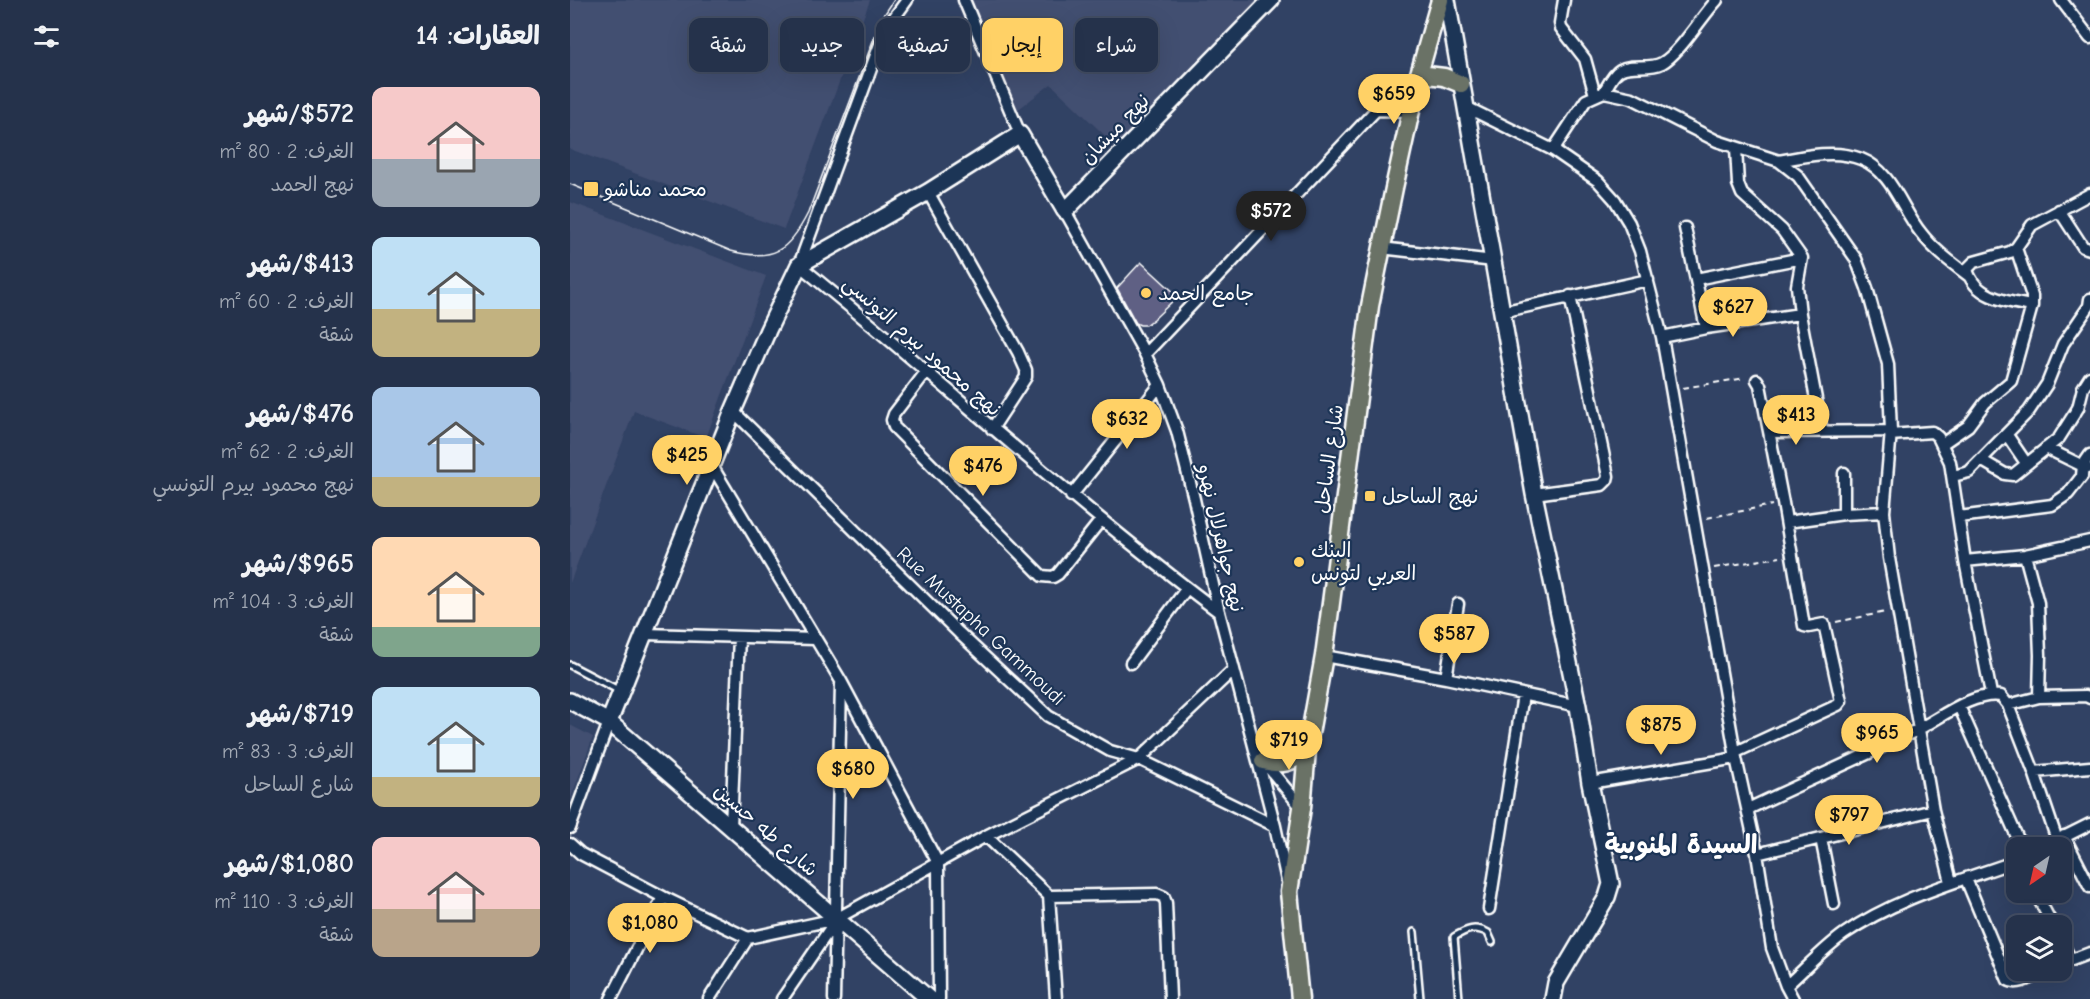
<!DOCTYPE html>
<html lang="ar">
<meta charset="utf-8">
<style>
body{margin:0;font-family:"Comic Neue","Playpen Sans Arabic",sans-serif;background:#313e55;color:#f1f3f6;direction:rtl;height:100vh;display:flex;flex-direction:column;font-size:22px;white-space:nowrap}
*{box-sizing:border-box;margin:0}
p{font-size:20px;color:#a3aab5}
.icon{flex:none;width:33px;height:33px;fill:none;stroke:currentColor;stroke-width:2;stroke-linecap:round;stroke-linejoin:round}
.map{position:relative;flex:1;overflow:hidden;direction:ltr}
.sheet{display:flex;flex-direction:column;background:#25324b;width:570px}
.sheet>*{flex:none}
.top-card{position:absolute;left:18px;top:18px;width:570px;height:54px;direction:rtl;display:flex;gap:12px}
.needle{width:39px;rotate:214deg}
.tools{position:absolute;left:1436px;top:837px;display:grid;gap:12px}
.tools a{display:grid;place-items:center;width:66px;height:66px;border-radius:12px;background:#25324b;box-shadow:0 6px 24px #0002,0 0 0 2px #424d63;font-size:30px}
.price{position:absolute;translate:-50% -51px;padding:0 14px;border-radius:21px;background:#ffd166;color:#111;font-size:20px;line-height:39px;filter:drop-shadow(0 2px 3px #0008)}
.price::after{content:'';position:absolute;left:50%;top:36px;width:18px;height:14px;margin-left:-9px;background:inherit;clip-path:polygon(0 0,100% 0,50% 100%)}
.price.on{background:#222;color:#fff}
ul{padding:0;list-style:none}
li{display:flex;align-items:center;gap:18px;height:150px;padding:0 30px}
li span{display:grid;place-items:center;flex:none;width:168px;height:120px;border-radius:12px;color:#555}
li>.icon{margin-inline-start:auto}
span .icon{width:72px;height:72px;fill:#fffc;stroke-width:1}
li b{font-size:26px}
h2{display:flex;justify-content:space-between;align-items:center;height:72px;padding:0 30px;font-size:26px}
.chip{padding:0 21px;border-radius:12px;background:#25324b;box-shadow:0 6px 24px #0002,0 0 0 2px #424d63;font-size:21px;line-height:54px}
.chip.on{background:#ffd166;color:#111}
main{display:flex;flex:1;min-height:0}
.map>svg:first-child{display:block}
.built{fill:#434f71}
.building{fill:#5f6184;stroke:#fff;stroke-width:1.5}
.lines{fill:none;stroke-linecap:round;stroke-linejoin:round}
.lane-casing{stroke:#fff;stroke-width:10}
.street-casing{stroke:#fff;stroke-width:15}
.secondary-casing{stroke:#fff;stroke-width:20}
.primary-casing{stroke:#fff;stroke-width:21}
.path{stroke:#fff;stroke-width:2;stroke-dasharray:6 4.5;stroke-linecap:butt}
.lane{stroke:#1d3557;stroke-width:5}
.street{stroke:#1d3557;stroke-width:10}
.secondary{stroke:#1d3557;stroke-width:15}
.primary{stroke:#6a7266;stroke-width:16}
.tram{stroke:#fff;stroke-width:1.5}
.poi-dot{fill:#ffd166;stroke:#1d3557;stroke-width:2}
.labels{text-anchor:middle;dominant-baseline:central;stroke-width:4.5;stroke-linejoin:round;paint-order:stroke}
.street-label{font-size:20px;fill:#fff;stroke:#1d3557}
.poi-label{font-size:20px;fill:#fff;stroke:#1d3557;text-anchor:start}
.district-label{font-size:26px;font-weight:bold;fill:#fff;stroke:#1d3557}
</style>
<main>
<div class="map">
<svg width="1520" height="999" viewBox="0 0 1520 999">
<rect width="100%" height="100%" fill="#314264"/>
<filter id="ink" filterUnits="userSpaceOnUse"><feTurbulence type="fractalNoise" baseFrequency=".0167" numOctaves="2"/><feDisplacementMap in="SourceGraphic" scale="12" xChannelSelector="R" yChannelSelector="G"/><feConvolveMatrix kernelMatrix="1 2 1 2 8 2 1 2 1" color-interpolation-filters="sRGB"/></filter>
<g filter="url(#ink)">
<!-- built -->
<path class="built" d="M0 0H300L214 229 0 149Z
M401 0H690L547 147 481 84 446 111Z
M0 202 196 276 136 438 64 411 0 583Z
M0 725 23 737 0 801Z"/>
<!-- building -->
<path class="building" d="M571 262 608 296 584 319 576 325H570L566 323 547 288Z"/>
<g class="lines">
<!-- lane casing -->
<g class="lane-casing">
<path id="lane" d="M0 665 50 691
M844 932 850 999
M889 999 884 937C897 929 905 926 918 933L922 942"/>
</g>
<!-- street casing -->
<g class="street-casing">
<path id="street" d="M337 0 321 22 309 47 229 265C370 379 503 503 649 612
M394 0 450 134
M994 0 990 23 991 28 1015 59 1025 95
M1491 0 1520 38
M1034 92C1038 85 1043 74 1050 70 1062 63 1079 70 1092 63 1109 54 1132 16 1147 0
M894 106 983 150 1028 181 1045 200 1059 223 1070 251 1092 337 1166 758 1187 854 1202 948 1216 986 1223 999
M806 110 842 111
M1166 148 1168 184 1172 194 1212 230 1232 258 1227 286 1230 314 1252 431
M983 150 1016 100 1034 92 1062 98 1147 141 1209 161 1228 176 1286 259 1297 288 1318 364 1321 431 1314 512 1319 558 1363 810 1381 882
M1209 161C1234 156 1266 149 1291 159 1322 171 1332 210 1351 233 1364 250 1382 263 1399 276
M358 192 448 352 456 370V377L422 429
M1489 210 1513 247 1520 249
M495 211 575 354 590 385 607 431 624 499 649 612 705 826 717 881
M1115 228 1136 328
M811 248 924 261
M1126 279 1232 258
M1462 306C1438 302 1404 298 1397 269L1404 262 1440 252 1446 248 1462 225 1520 194
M931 312 1078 280
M1092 337 1136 328 1230 314
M575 354 806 110 834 83 849 74
M356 372 324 414 322 420 324 427 472 576 483 577 488 574 531 520
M163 411 389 633 478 716 540 751 569 759 705 826
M1200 432 1321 431
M1320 435 1362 432 1368 437 1380 462 1395 561 1421 694
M1437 435 1456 463
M1372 444 1398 426 1415 403 1441 381 1462 306V296L1446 248
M1476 448 1517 468
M1411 460 1435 474 1443 475 1489 438 1508 408 1513 388 1520 377
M142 466 271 681 368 863 369 999
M1274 473V514
M1383 476 1399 472 1459 411 1477 384 1493 344 1519 306 1520 299
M964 494 1032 485 1037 480 1038 476 1000 296
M501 496 590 385
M1389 517 1482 505 1498 494 1512 476 1513 465 1520 455
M1217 522 1274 514 1314 512
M1455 555 1468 603 1470 655 1469 697
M1395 561 1455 555 1520 541
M75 634 245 639
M754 656 876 678 1008 706
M561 663 617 588
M876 678 888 604
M1438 705 1469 697 1516 696 1520 698
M1389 706 1452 848
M1166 752 1268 705 1271 701 1254 624 1239 627 1234 626 1213 503 1190 385 1187 380
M693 761 732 808
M1464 772 1520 767
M1020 783 1166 758
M1178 809C1234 782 1291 758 1347 730 1372 717 1402 692 1431 696L1438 705 1464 772 1487 840
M161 827 169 637
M0 828 39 722
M416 836 479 896 587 894 594 897 596 903 600 999
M1494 836 1520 887
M1251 838 1264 904
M0 844 11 854 93 897 178 938 266 919 416 836 569 759 664 669
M1472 848 1520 824
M1187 854 1363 810
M1396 879 1438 980C1449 987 1465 975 1476 970
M1465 892 1483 926
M479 896 486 999
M919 909 953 695
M1491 941 1501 960
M1491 964 1520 953
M1216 986C1235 969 1253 949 1274 934 1326 898 1387 882 1446 861
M41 999 93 897
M139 999 178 938
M212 999 266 920
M264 999 271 684"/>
</g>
<!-- secondary casing -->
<g class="secondary-casing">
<path id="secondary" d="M877 0 964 494 1008 706 1020 783 1041 884 1037 897 986 983 983 999
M0 701 39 722 359 999
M39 722 163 411 198 330 229 265 358 192 450 134 495 211 701 0"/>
</g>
<!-- primary casing -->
<g class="primary-casing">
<path id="primary" d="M849 74 874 77 891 84
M693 761C713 766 721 763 737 750
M730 999 719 892 732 808 737 750 754 656 800 306 824 188 849 74 870 0"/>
</g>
<!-- path -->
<path class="path" d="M1113 388 1175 378
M1137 518 1202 505
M1144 568 1210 557
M1266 622 1316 612"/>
<!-- lane -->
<use href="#lane" class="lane"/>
<!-- street -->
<use href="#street" class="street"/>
<!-- secondary -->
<use href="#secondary" class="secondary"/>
<!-- primary -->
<use href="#primary" class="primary"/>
<!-- tram -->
<path class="tram" d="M0 184 161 251C203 262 219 251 238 213L304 38 314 15 324 0"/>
</g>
</g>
<!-- markers -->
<g class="poi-dot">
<rect x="13" y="181" width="16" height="16" rx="3"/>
<circle cx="576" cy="293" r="6"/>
<rect x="794" y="490" width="12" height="12" rx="3"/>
<circle cx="729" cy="562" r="6"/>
</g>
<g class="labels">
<!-- street labels -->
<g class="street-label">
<text transform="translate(545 129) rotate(-46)">نهج ميشان</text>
<text transform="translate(352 346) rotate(41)">نهج محمود بيرم التونسي</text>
<text transform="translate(759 459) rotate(-82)">شارع الساحل</text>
<text transform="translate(651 538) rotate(77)">نهج جواهرلال نهرو</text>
<text transform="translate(411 626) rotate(43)">Rue Mustapha Gammoudi</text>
<text transform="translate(196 830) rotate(41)">شارع طه حسين</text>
</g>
<!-- poi labels -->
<g class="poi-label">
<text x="34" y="189">محمد مناشو</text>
<text x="588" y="293">جامع الحمد</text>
<text x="812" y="496">نهج الساحل</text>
<text x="741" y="550">البنك<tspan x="741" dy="23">العربي لتونس</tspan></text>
</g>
<!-- district labels -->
<g class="district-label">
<text x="1111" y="845">السيدة المنوبية</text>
</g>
</g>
</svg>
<div class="tools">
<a><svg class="needle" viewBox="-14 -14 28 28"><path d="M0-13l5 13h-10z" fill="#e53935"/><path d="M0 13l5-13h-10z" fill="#a3aab5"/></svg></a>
<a><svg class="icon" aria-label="layers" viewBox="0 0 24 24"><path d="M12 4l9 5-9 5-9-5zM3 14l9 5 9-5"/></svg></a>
</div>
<b class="price" style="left:824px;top:125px">$659</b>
<b class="price on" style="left:701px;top:242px">$572</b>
<b class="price" style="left:1163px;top:338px">$627</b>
<b class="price" style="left:1226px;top:446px">$413</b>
<b class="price" style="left:557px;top:450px">$632</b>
<b class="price" style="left:117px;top:486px">$425</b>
<b class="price" style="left:413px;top:497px">$476</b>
<b class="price" style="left:884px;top:665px">$587</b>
<b class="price" style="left:1091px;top:756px">$875</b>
<b class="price" style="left:1307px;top:764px">$965</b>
<b class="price" style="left:719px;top:771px">$719</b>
<b class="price" style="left:283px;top:800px">$680</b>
<b class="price" style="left:1279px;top:846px">$797</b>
<b class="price" style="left:80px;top:954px">$1,080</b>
<div class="top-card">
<a class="chip">شراء</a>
<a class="chip on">إيجار</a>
<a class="chip">تصفية</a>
<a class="chip">جديد</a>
<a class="chip">شقة</a>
</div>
</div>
<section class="sheet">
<h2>العقارات: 14<svg class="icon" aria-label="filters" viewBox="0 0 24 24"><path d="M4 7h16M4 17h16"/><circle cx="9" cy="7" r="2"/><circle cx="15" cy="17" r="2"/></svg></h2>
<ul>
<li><span style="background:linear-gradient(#f6c9c9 60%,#9aa5b1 0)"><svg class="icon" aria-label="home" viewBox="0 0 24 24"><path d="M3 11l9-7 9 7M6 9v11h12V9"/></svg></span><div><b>$572/شهر</b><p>الغرف: 2 · 80 m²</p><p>نهج الحمد</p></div></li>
<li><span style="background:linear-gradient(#bfe0f5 60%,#c2b280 0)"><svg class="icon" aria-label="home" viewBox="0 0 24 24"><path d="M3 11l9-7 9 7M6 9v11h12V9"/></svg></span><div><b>$413/شهر</b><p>الغرف: 2 · 60 m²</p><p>شقة</p></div></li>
<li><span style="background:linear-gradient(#a9c7e8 75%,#c2b280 0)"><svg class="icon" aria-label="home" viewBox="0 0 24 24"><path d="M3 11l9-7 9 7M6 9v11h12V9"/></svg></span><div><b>$476/شهر</b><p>الغرف: 2 · 62 m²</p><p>نهج محمود بيرم التونسي</p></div></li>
<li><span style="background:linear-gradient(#ffd9b3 75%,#7fa58c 0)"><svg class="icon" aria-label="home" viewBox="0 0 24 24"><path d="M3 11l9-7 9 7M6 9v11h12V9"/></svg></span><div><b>$965/شهر</b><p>الغرف: 3 · 104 m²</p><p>شقة</p></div></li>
<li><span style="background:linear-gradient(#bfe0f5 75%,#c2b280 0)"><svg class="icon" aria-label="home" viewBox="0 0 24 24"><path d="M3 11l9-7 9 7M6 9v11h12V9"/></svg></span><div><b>$719/شهر</b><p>الغرف: 3 · 83 m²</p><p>شارع الساحل</p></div></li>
<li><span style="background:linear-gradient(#f6c9c9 60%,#b9a48a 0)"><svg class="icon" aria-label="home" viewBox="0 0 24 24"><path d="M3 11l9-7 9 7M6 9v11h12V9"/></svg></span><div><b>$1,080/شهر</b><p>الغرف: 3 · 110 m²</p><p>شقة</p></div></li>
</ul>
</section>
</main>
